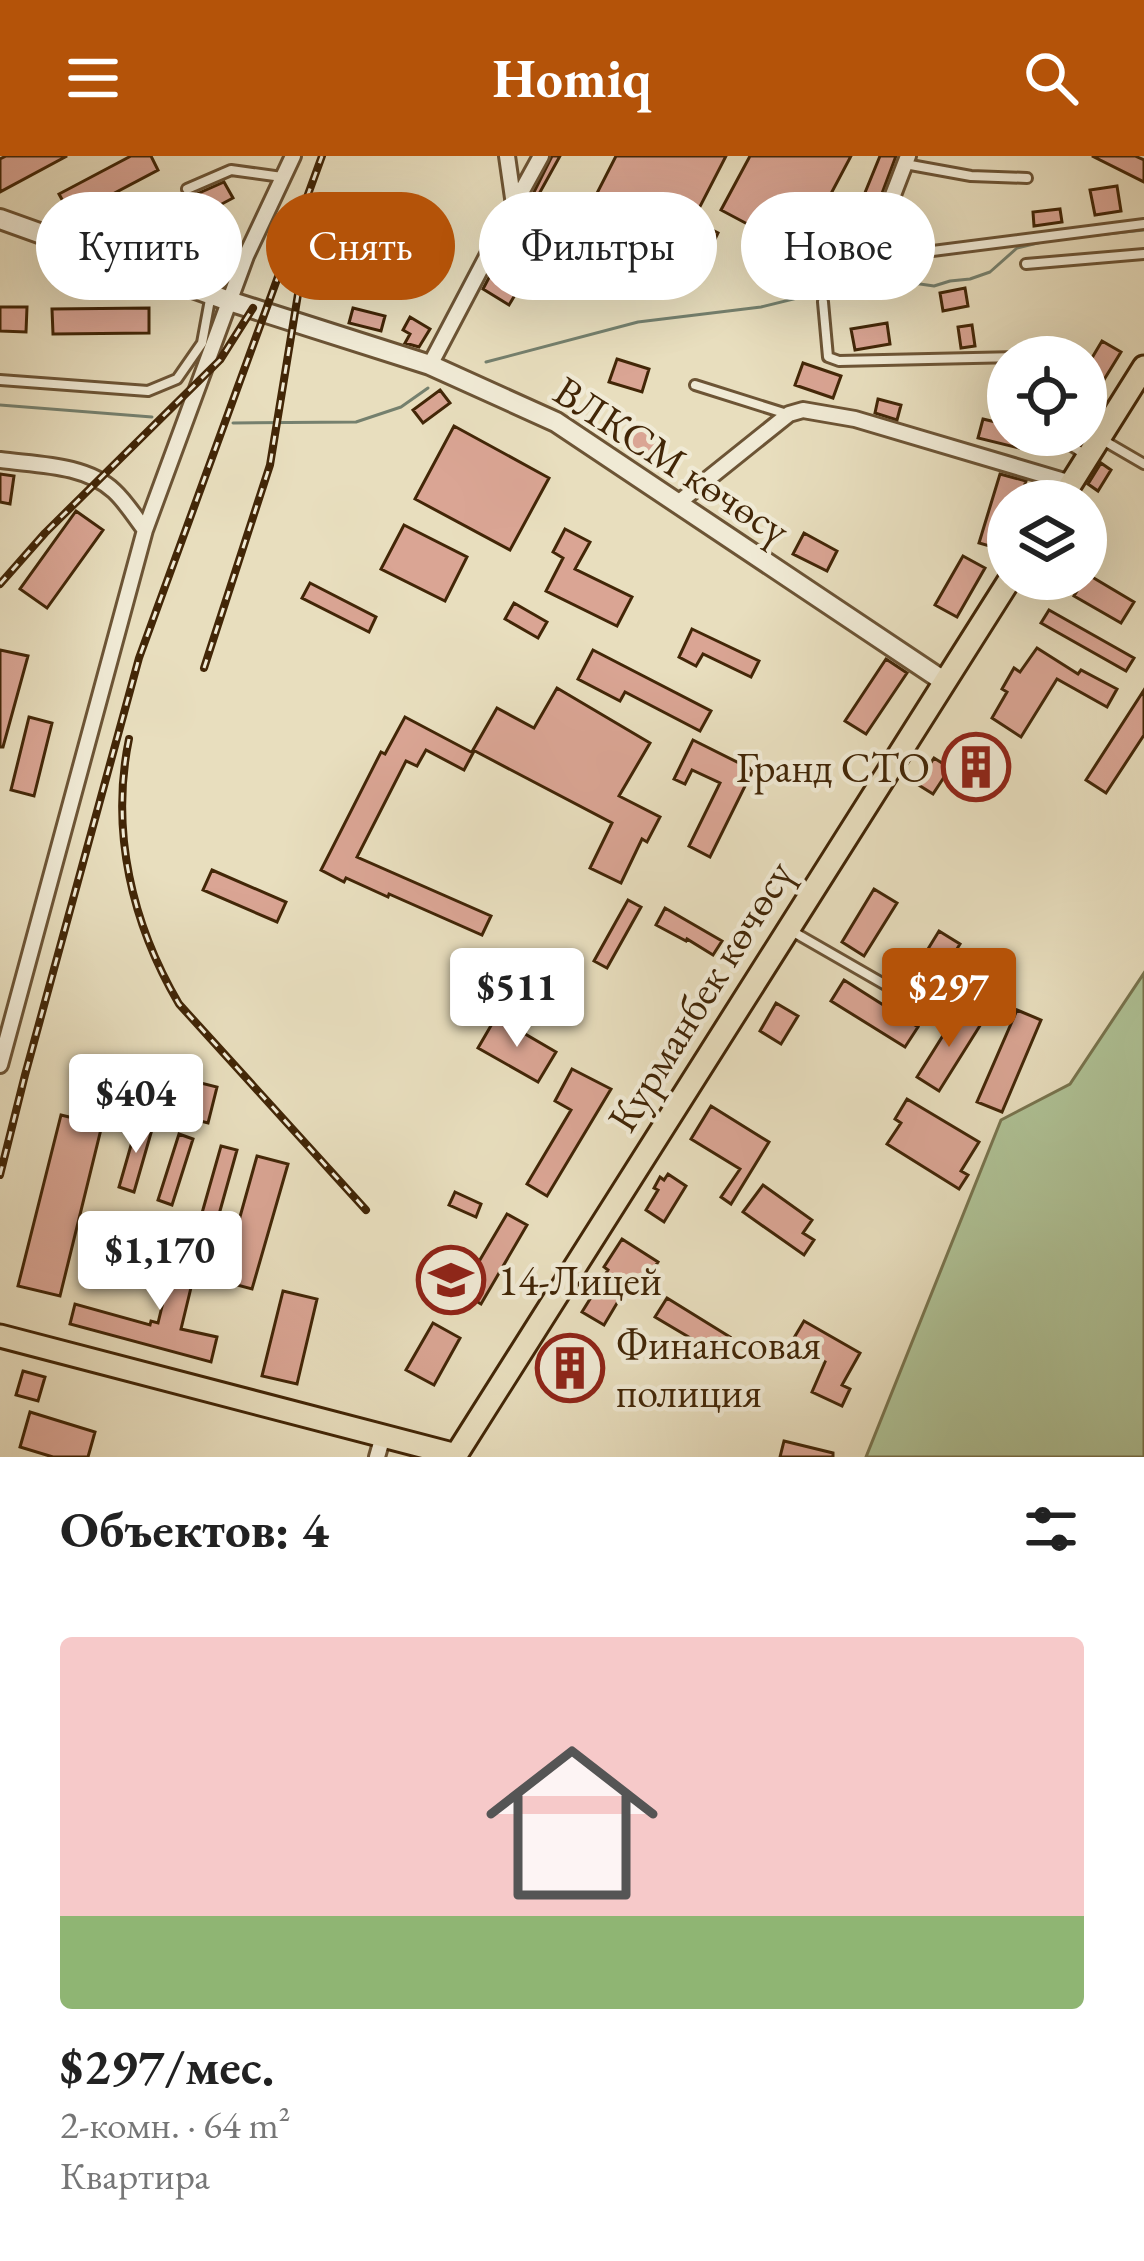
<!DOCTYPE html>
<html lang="ru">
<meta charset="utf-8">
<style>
body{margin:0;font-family:"EB Garamond",serif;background:#f6f6f6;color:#222;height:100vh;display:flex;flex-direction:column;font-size:45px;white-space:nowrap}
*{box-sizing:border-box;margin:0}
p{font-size:39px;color:#767676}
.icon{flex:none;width:66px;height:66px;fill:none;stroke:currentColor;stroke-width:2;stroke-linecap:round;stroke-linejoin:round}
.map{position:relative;height:1301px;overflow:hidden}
.panel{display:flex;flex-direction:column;background:#fff;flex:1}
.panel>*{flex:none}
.hud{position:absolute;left:36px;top:36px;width:1074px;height:108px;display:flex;gap:24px}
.controls{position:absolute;left:987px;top:180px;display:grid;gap:24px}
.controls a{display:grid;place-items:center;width:120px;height:120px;border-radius:50%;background:#fff;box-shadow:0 12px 48px #0002;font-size:60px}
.price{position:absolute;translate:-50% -102px;padding:0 27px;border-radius:12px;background:#fff;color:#222;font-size:39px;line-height:78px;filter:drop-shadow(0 3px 6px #0008)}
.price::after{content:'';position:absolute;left:50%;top:72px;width:36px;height:27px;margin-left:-18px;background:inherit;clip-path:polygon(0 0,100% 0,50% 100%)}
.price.current{background:#b45309;color:#fff}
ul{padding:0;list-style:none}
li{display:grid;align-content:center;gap:24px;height:636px;padding:0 60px}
li span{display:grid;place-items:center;height:372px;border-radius:12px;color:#555}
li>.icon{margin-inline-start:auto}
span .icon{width:216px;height:216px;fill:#fffc;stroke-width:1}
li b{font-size:51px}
h2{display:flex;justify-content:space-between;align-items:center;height:144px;padding:0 60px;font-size:51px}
.tag{padding:0 42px;border-radius:54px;background:#fff;box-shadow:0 12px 48px #0002;font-size:42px;line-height:108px}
.tag.current{background:#b45309;color:#fff}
header{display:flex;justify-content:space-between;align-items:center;height:156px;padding:0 60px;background:#b45309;color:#fff;font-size:54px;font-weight:700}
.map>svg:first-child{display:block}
.green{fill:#afc296;stroke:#78744e;stroke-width:3}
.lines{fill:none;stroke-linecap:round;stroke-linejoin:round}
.stream{stroke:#75806e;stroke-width:3}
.building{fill:#daa594;stroke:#422607;stroke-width:3}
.service-casing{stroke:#6c5435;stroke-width:14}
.minor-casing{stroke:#6c5435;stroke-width:20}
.tertiary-casing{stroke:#6c5435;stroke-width:24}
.primary-casing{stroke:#422607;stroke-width:27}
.service{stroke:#f0ead5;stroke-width:8}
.minor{stroke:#f0ead5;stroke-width:14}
.tertiary{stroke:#f0ead5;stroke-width:18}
.primary{stroke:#e8debe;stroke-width:21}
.rail-casing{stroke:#422607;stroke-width:8}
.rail{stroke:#f0ead5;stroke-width:3;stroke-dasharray:9;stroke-linecap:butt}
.labels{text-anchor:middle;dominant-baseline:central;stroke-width:9;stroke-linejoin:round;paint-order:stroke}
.street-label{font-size:42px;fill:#422607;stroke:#f0ead5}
.poi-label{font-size:42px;fill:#422607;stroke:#f0ead5;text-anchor:start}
</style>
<header><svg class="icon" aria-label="menu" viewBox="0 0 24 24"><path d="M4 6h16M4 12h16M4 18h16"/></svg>Homiq<svg class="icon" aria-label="search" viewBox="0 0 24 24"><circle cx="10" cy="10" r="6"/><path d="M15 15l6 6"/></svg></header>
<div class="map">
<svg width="1144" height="1301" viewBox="0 0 1144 1301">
<rect width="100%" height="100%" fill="#e8debe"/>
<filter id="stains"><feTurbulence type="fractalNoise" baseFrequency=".00167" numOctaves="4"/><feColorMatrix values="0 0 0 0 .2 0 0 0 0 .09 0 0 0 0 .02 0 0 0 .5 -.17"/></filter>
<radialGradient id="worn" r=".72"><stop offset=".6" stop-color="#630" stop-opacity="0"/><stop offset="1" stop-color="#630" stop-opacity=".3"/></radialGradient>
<!-- green -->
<path class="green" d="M1144 817V1301H866L1001 964 1070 928Z"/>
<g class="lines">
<!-- stream -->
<path class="stream" d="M486 206 638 166 761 151 891 119 913 127 934 130 950 125 970 123 990 116 1017 92 1050 84 1144 74
M0 249 152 261
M233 267 356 266 401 251 428 232"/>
</g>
<!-- building -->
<path class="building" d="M6 0H67L0 36V3Z
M131 0H151L158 14 71 60 59 38Z
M552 0H560L534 47 530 44Z
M616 0H726L693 64 718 77 703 108 684 98 689 90 595 41Z
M750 0H851L800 96 721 54Z
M880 0H896L881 40 876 38 856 94 833 85 849 40 862 44Z
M1092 0H1135L1144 4V26Z
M224 26 233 42 147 88 135 66 184 40 190 41Z
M1117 30 1121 55 1095 59 1090 34Z
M1060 53 1062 66 1034 70 1033 56Z
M494 112 521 129 509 149 483 133Z
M965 132 968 150 943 155 940 137Z
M0 151H27L26 176 0 175Z
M149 152V177L53 178 52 153Z
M353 152 385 160 381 175 349 167Z
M410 161 430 173 419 191 405 187 410 178 403 174Z
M887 167 890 188 855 194 851 173Z
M972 169 975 190 961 192 958 171Z
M1102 185 1121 196 1086 253V212Z
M617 203 649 213 642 236 609 226Z
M803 207 841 220 833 242 795 229Z
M440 234 450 247 423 267 413 254Z
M878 243 901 249 897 264 875 257Z
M983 263 1008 269V279H1022L1019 292 978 282Z
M454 270 549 322 510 394 415 343Z
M638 270 660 284 648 303 626 289Z
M1101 307 1111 314 1098 335 1088 328Z
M0 318 14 320 10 348 0 346Z
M1000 318 1026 325 1019 345H1008V356L1005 355 993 391 979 387Z
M76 355 103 374 47 452 20 433Z
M404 369 467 401 445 445 381 413Z
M565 373 590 386 575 413 632 441 617 470 546 435 563 402 553 396Z
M804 377 837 395 827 415 793 398Z
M963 400 985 412 957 461 935 449Z
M1087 418 1134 446 1121 467 1074 440Z
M310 427 376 461 369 476 302 442Z
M514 447 547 466 538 482 505 463Z
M1049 454 1134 502 1126 515 1041 467Z
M692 473 759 505 751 521 703 498 696 510 679 501Z
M1037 492 1078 518 1081 514 1117 533 1107 551 1057 523 1021 581 992 562 1007 536 1002 533 1014 512 1020 516Z
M0 494 28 500 3 591H0Z
M593 494 711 555 700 575 625 536 620 545 578 523Z
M886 503 907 517 866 578 845 565Z
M557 532 650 587 619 640 660 661 647 686 642 683 621 727 590 712 612 667 473 594 497 552 534 572Z
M1144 534V579L1106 637 1086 624Z
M29 561 52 567 34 640 11 634Z
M405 561 473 597 464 614 426 594 417 610 406 605 357 701 491 760 482 779 389 738 388 741 346 722 344 726 321 714 381 596 385 598Z
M693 584 753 614 710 701 689 690 720 627 692 614 685 628 674 623Z
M967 594 994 611 984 628 957 611Z
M934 602 950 612 933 638 917 628Z
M212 714 286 746 277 766 203 734Z
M874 733 897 747 864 800 842 786Z
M628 744 641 751 607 812 594 805Z
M665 752 722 785 713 799 687 783 686 785 656 769Z
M939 775 960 788 930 836 909 824Z
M513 805 528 812 512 849 496 842Z
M844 824 918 871 905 891 831 845Z
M776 847 798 860 781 888 760 875Z
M959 854 981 868 939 935 917 921Z
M1017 854 1041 864 1002 956 977 946Z
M496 861 556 896 538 926 478 892Z
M572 913 611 933 547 1040 527 1028 571 954 555 945Z
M153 915 217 931 208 967 144 951Z
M907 943 979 986 961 1015 968 1019 959 1033 887 988 901 967 895 963Z
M711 950 769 986 731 1048 721 1041 740 1013 691 983Z
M61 959 102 969 60 1140 18 1130Z
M138 965 153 970 134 1036 119 1031Z
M179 978 193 983 172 1049 158 1044Z
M221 990 237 994 218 1062 202 1057Z
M257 1000 288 1008 252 1133 222 1125Z
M668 1018 686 1030 664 1066 646 1054 658 1034 654 1032 660 1021 664 1024Z
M763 1029 812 1064 803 1077 814 1084 804 1099 743 1056Z
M455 1036 481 1048 476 1061 449 1049Z
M507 1058 527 1069 481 1148 461 1136Z
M179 1080 202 1086 181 1173 217 1181 211 1206 70 1168 75 1148 150 1169 151 1165 158 1167Z
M622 1083 658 1106 640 1134 629 1127 604 1169 582 1156 608 1114 604 1111Z
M283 1135 317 1143 297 1228 262 1220Z
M667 1142 730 1181 719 1199 655 1161Z
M804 1165 860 1197 842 1229 850 1233 842 1250 812 1236 825 1206 791 1187Z
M433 1167 460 1182 434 1229 406 1214Z
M569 1189 590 1202 570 1235 550 1223Z
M23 1215 45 1221 38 1245 16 1239Z
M30 1256 95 1276 88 1301H53L20 1291Z
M784 1285 833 1297V1301H780Z"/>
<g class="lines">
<!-- service casing -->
<g class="service-casing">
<path id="service" d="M905 8 971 20 1027 22
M187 33 231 14 282 21
M870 103 1144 68
M1026 108 1144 98
M823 146 828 201 839 205 1019 201
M0 224 148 235 177 223 202 187 211 138
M695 229 787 258
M1055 279 1087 300
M1101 283 1144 308
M790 774 910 843"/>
</g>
<!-- minor casing -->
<g class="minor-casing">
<path id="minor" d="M514 49 541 0
M888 52 908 0
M430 209 514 49 507 0
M0 304C36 309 85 308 114 335 126 346 135 361 145 374L0 909
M678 347 789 258 803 254 855 263 1071 327
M145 374 246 100 293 0
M377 1301 383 1280"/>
</g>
<!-- tertiary casing -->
<g class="tertiary-casing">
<path id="tertiary" d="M0 63 229 145 430 209 556 266 945 526"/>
</g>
<!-- primary casing -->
<g class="primary-casing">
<path id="primary" d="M1060 345 1144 211
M0 1180 456 1299 1010 423"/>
</g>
<!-- service -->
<use href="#service" class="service"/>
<!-- minor -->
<use href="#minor" class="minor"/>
<!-- tertiary -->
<use href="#tertiary" class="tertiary"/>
<!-- primary -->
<use href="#primary" class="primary"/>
<!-- rail casing -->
<g class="rail-casing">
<path id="rail" d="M0 428 45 377 220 204 253 152
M204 512 270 309 309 71
M129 583C110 675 132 768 179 848L366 1054
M0 1019 25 919 139 502 322 0"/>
</g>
<!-- rail -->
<use href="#rail" class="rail"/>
</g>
<!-- icons -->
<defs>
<g id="building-ring" transform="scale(3.45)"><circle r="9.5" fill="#f0ead5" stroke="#8f2418" stroke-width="1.5"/><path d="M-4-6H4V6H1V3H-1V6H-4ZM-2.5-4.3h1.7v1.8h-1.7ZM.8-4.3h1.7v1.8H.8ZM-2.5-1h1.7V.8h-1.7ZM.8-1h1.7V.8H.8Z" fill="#8f2418"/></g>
<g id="school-ring" transform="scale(3.45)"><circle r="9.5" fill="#f0ead5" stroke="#8f2418" stroke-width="1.5"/><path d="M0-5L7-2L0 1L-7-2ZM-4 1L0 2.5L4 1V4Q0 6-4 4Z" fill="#8f2418"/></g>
</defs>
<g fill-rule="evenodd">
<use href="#building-ring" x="976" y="611"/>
<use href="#school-ring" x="451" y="1124"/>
<use href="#building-ring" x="570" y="1212"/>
</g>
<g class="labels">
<!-- street labels -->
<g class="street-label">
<text transform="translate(672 304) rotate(33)">ВЛКСМ көчөсү</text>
<text transform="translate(700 840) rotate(-58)">Курманбек көчөсү</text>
</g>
<!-- poi labels -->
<g class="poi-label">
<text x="930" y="611" text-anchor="end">Гранд СТО</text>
<text x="498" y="1124">14-Лицей</text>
<text x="616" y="1188">Финансовая<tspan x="616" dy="48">полиция</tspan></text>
</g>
</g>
<rect width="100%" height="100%" filter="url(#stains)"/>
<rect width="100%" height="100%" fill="url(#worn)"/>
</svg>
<div class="controls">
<a><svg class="icon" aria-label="locate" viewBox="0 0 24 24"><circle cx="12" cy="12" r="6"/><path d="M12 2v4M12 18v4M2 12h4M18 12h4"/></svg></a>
<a><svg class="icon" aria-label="layers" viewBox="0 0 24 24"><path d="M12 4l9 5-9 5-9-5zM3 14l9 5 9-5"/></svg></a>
</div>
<b class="price" style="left:517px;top:894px">$511</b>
<b class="price current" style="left:949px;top:894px">$297</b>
<b class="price" style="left:136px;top:1000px">$404</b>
<b class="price" style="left:160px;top:1157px">$1,170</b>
<div class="hud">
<a class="tag">Купить</a>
<a class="tag current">Снять</a>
<a class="tag">Фильтры</a>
<a class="tag">Новое</a>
</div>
</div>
<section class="panel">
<h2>Объектов: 4<svg class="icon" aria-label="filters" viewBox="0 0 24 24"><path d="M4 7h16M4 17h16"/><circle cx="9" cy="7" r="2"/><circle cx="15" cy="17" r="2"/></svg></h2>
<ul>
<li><span style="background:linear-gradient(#f6c9c9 75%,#8fb573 0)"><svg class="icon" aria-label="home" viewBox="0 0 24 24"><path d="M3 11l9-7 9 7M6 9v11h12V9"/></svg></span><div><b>$297/мес.</b><p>2-комн. · 64 m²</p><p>Квартира</p></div></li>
</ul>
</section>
